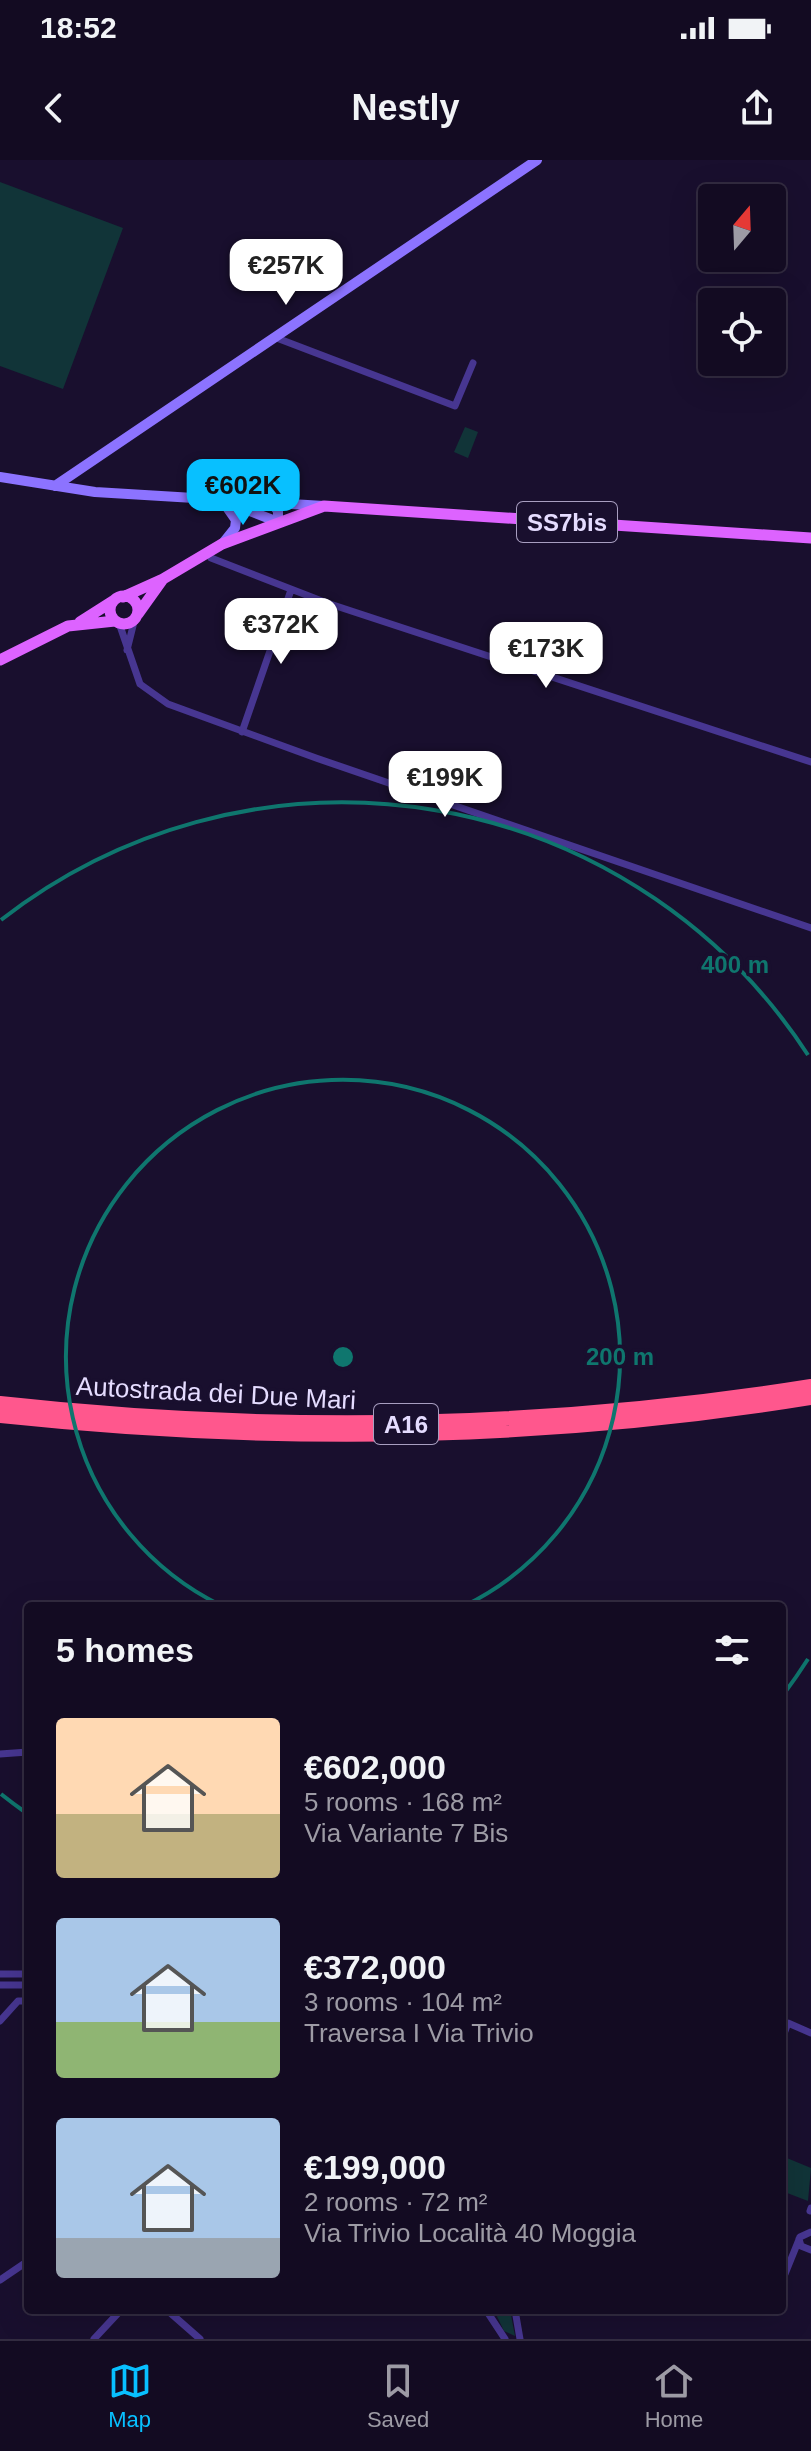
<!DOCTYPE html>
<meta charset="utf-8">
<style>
body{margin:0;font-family:Helvetica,sans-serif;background:#20192f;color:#f1f3f6;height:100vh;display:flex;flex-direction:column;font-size:30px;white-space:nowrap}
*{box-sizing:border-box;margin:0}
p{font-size:26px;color:#9d9ba5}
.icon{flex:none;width:44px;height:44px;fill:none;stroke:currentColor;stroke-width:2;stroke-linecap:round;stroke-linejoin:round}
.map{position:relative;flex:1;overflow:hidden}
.drawer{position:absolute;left:24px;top:1442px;width:762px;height:712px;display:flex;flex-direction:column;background:#130b22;border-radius:8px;box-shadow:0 8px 32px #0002,0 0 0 2px #322b40}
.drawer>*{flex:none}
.needle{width:52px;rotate:19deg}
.buttons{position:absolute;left:698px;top:24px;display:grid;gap:16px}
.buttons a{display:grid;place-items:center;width:88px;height:88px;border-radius:8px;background:#130b22;box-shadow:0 8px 32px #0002,0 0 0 2px #322b40;font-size:40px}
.price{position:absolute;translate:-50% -68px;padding:0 18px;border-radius:16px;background:#fff;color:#222;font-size:26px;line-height:52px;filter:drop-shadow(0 2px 4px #0008)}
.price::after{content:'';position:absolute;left:50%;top:48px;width:24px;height:18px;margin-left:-12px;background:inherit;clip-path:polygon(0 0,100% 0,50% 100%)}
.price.active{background:#08c0ff;color:#111}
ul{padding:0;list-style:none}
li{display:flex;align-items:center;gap:24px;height:200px;padding:0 32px}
li span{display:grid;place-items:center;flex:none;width:224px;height:160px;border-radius:8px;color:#555}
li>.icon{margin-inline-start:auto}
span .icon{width:96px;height:96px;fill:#fffc;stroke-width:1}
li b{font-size:34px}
h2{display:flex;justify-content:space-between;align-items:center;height:96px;padding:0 32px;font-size:34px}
.status{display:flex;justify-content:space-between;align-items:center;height:56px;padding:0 40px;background:#130b22;direction:ltr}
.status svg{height:22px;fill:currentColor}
header{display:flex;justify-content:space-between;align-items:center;height:104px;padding:0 32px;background:#130b22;font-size:36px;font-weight:600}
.menu{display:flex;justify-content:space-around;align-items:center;height:112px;border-top:2px solid #322b40;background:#130b22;font-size:22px;color:#9d9ba5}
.menu a{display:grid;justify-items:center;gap:4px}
.menu .active{color:#08c0ff}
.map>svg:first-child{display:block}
.green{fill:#113438}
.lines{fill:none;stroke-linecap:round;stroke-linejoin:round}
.street{stroke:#473691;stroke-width:7}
.secondary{stroke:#8c73ff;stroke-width:10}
.primary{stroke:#dd63ff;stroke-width:11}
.highway{stroke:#ff578d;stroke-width:14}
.ring{fill:none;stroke:#0f766e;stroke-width:4}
.labels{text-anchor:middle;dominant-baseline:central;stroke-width:7;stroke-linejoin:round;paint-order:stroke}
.shield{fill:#190f2e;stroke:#a89ec0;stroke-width:2}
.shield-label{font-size:24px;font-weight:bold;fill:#e5dcff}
.street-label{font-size:26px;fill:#e5dcff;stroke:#190f2e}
.centre{fill:#0f766e;stroke:#190f2e;stroke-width:4}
.ring-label{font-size:24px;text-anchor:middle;font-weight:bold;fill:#0f766e;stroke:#190f2e;stroke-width:7;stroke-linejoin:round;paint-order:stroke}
</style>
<div class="status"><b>18:52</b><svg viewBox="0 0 49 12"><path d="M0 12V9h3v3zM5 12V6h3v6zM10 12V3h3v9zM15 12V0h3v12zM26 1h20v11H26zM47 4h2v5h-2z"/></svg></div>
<header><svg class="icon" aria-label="back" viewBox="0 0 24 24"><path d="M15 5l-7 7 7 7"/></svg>Nestly<svg class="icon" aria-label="share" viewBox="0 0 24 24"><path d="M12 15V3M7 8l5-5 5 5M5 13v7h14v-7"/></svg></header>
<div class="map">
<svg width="811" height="2179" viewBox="0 0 811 2179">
<rect width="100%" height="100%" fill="#190f2e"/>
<!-- green -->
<path class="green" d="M0 22 123 68 63 229 0 206Z
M465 267 478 272 468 298 454 292Z
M782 1996 811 2008 808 2041 782 2031Z
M494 2150H510L515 2176 504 2171Z"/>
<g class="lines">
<!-- street -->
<path class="street" d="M274 177 455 246 473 203
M211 398 327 443 811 602
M119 463 140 524 168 544 316 598 811 768
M127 490 135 458
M242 572 291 430
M0 1594 28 1592
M0 1814H28
M0 1825H28
M0 1861 18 1841H28
M782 1879 788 1863 811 1873
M810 2051 811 2048
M800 2077 811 2072
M799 2079 801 2086 811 2090
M782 2113 785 2114 800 2077
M0 2120 28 2101
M167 2150 200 2179
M486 2150 505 2179
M515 2150 520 2179
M94 2179 121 2150"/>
<!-- secondary -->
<path class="secondary" d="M0 317 95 332 324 346
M55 326 537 0
M229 343 278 362V351L271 342
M223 383 235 368 236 360 224 343"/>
<!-- primary -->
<path class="primary" d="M110 450a14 14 0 1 1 28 0a14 14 0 1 1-28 0Z
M123 437 163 419 222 384 324 346 811 378
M138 454 163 419
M80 462 113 441
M0 500 68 466 115 461"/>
<!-- highway -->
<path class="highway" d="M0 1243C272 1273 541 1269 811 1226
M0 1256C272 1285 541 1282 811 1238"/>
</g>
<!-- distance rings -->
<g class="ring">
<path d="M222 1446A277 277 0 1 1 464 1446"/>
<path d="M808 1499A555 555 0 0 1 783 1535M25 1652A555 555 0 0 1 1 1634M1 760A555 555 0 0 1 808 895"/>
</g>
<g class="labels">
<!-- shield labels -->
<g class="shield">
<rect x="517" y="342" width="100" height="40" rx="6"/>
<rect x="374" y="1244" width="64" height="40" rx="6"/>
</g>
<g class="shield-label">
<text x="567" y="362">SS7bis</text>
<text x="406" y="1264">A16</text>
</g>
<!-- street labels -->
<g class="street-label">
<text transform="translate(216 1233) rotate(3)">Autostrada dei Due Mari</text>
</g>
</g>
<circle cx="343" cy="1197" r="12" class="centre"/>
<g class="ring-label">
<text x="735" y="813">400 m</text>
<text x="620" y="1205">200 m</text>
</g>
</svg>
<div class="buttons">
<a><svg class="needle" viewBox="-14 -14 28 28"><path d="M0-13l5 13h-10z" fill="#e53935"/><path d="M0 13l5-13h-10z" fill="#9d9ba5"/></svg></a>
<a><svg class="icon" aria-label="locate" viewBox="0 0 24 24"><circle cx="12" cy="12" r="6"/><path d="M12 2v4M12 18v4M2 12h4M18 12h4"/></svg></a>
</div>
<b class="price" style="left:286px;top:147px">€257K</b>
<b class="price active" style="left:243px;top:367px">€602K</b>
<b class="price" style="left:281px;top:506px">€372K</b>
<b class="price" style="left:546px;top:530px">€173K</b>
<b class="price" style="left:445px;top:659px">€199K</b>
<section class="drawer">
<h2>5 homes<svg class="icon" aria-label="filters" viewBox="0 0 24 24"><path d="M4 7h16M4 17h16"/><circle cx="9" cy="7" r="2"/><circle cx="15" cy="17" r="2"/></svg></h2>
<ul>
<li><span style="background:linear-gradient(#ffd9b3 60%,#c2b280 0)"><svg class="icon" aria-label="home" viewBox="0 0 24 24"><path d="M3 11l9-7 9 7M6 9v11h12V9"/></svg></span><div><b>€602,000</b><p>5 rooms · 168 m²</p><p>Via Variante 7 Bis</p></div></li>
<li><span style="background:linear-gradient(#a9c7e8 65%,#8fb573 0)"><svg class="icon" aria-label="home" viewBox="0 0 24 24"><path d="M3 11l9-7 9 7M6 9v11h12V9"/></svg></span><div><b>€372,000</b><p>3 rooms · 104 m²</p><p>Traversa I Via Trivio</p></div></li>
<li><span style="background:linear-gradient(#a9c7e8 75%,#9aa5b1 0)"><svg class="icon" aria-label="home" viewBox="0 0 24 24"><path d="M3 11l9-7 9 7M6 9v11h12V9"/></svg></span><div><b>€199,000</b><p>2 rooms · 72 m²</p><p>Via Trivio Località 40 Moggia</p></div></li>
</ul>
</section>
</div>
<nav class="menu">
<a class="active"><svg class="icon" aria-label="map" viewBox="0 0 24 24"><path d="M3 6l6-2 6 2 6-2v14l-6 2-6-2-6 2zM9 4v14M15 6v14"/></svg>Map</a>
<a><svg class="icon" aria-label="saved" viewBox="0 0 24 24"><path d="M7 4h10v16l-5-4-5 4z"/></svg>Saved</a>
<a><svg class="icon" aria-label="home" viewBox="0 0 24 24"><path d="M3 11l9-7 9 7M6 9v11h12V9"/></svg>Home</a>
</nav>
